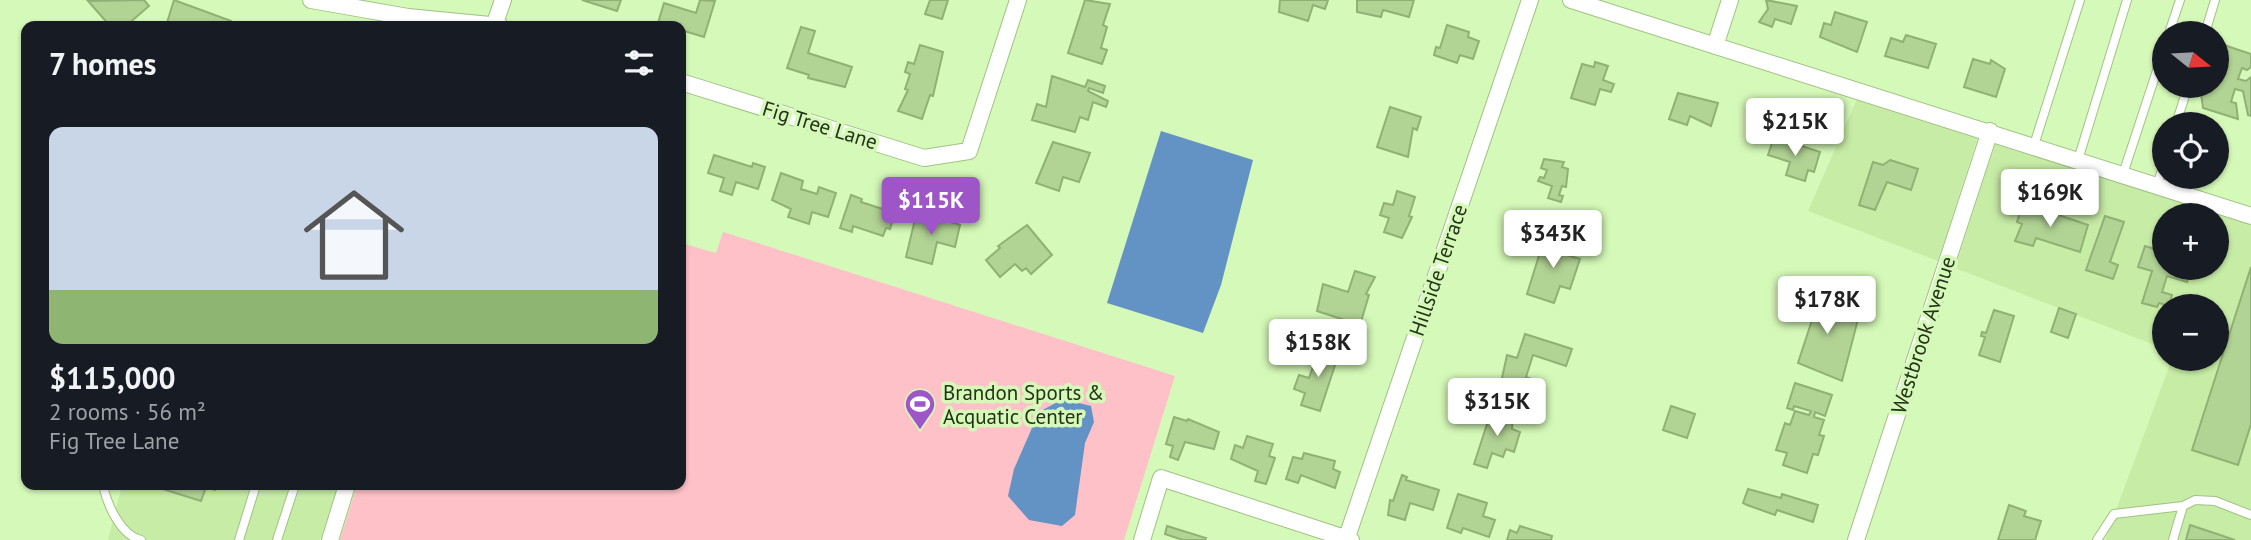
<!DOCTYPE html>
<meta charset="utf-8">
<style>
body{margin:0;font-family:"PT Sans",sans-serif;background:#242831;color:#f1f3f6;height:100vh;display:flex;flex-direction:column;font-size:26px;white-space:nowrap}
*{box-sizing:border-box;margin:0}
p{font-size:23px;color:#9ea1a6}
.icon{flex:none;width:38px;height:38px;fill:none;stroke:currentColor;stroke-width:2;stroke-linecap:round;stroke-linejoin:round}
.map{position:relative;flex:1;overflow:hidden}
.sheet{position:absolute;left:21px;top:21px;width:665px;height:469px;display:flex;flex-direction:column;background:#171b24;border-radius:14px;box-shadow:0 2px 5px #0004}
.sheet>*{flex:none}
.needle{width:46px;rotate:108deg}
.fabs{position:absolute;left:2152px;top:21px;display:grid;gap:14px}
.fabs a{display:grid;place-items:center;width:77px;height:77px;border-radius:50%;background:#171b24;box-shadow:0 2px 5px #0004;font-size:35px}
.price{position:absolute;translate:-50% -60px;padding:0 16px;border-radius:7px;background:#fff;color:#222;font-size:23px;line-height:46px;filter:drop-shadow(0 2px 4px #0008)}
.price::after{content:'';position:absolute;left:50%;top:42px;width:21px;height:16px;margin-left:-10px;background:inherit;clip-path:polygon(0 0,100% 0,50% 100%)}
.price.selected{background:#9e55c8;color:#fff}
ul{padding:0;list-style:none}
li{display:grid;align-content:center;gap:14px;height:371px;padding:0 28px}
li+li{border-top:2px solid #363941}
li span{display:grid;place-items:center;height:217px;border-radius:14px;color:#555}
li>.icon{margin-inline-start:auto}
span .icon{width:126px;height:126px;fill:#fffc;stroke-width:1}
li b{font-size:30px}
h2{display:flex;justify-content:space-between;align-items:center;height:84px;padding:0 28px;font-size:30px}
.map>svg:first-child{display:block}
.built{fill:#c7eca6;fill-rule:evenodd}
.green{fill:#fdc1c7}
.water{fill:#6392c5}
.building{fill:#b1d394;stroke:#90b174;stroke-width:2}
.lines{fill:none;stroke-linecap:round;stroke-linejoin:round}
.service-casing{stroke:#a0c283;stroke-width:10}
.minor-casing{stroke:#a0c283;stroke-width:18}
.service{stroke:#fff;stroke-width:8}
.minor{stroke:#fff;stroke-width:16}
.labels{text-anchor:middle;dominant-baseline:central;stroke-width:7;stroke-linejoin:round;paint-order:stroke}
.street-label{font-size:21px;fill:#253219;stroke:#d5f9b8}
.poi-label{font-size:21px;fill:#253219;stroke:#d5f9b8;text-anchor:start}
</style>
<div class="map">
<svg width="2251" height="540" viewBox="0 0 2251 540">
<rect width="100%" height="100%" fill="#d5f9b8"/>
<!-- built -->
<path class="built" d="M1857 99 1978 136 1938 261 1808 211Z
M1996 142 2251 225V540H2105L2172 359H2217V306H2165V349L1955 268ZM2165 215H2217V268H2165Z
M122 485H338L320 540H108Z"/>
<!-- green -->
<path class="green" d="M723 232 1175 376 1124 540H340L357 485H681V243L716 253Z"/>
<!-- water -->
<path class="water" d="M1161 131 1253 160 1221 285 1203 333 1107 303Z
M1063 399 1091 406 1094 422 1085 443 1075 515 1062 526 1029 520 1008 496 1014 469 1039 412Z"/>
<!-- building -->
<path class="building" d="M144 0 149 6 126 26H110L88 1Z
M174 0 231 21 230 26H166Z
M582 0H621L617 11Z
M700 0 715 1 704 37 681 30V26L658 23 664 3 696 13Z
M930 0H948L942 19 925 14Z
M1085 0 1110 4 1103 25 1107 27 1101 48 1107 50 1102 64 1068 53Z
M1280 0H1328L1325 9 1313 5 1308 21 1279 12Z
M1357 0H1414L1409 17 1383 10 1381 17 1357 12Z
M1766 0 1797 6 1791 24 1775 19 1772 27 1759 22 1768 9Z
M1835 12 1867 22 1857 52 1820 37 1824 23 1831 25Z
M1447 25 1469 32 1468 37 1479 41 1473 59 1460 55 1457 63 1434 55 1436 47 1440 48Z
M801 27 815 31 808 53 852 67 845 87 808 78 809 75 787 68Z
M1906 35 1936 44 1928 68 1885 56 1891 38 1903 42Z
M920 45 943 52 933 96 930 95 922 119 898 111 908 90 905 89 910 74 905 72 908 62 914 64Z
M2224 45 2251 54V67L2247 70 2242 68 2238 79 2246 81 2251 77V116L2248 115 2243 91 2235 89 2231 102 2236 103 2238 119 2203 108 2200 86H2217V51Z
M1973 59 1990 64 1991 60 2005 69 1996 97 1964 87Z
M1595 62 1608 66 1603 80 1614 84 1611 92 1600 89 1595 105 1571 98 1582 64 1594 67Z
M1052 76 1085 87 1088 80 1105 86 1103 93 1089 88 1088 91 1108 101 1106 107 1093 102 1088 120 1080 117 1075 132 1032 120 1037 104 1046 107Z
M1678 93 1718 103 1711 126 1690 116 1687 125 1669 119Z
M1390 107 1421 117 1417 130 1413 128 1408 157 1377 147Z
M1774 137 1820 152 1814 172 1808 170 1805 181 1786 175 1790 162 1768 155Z
M1053 142 1090 153 1079 182 1063 177 1059 191 1036 183Z
M714 155 752 167 753 163 765 167 758 189 736 182 732 195 720 191 724 178 708 173Z
M1544 159 1564 162 1562 167 1568 169 1566 187 1562 186 1559 195 1563 196 1561 202 1548 198 1552 186 1538 181 1540 177 1544 178 1547 170 1541 168Z
M1890 160 1918 169 1911 190 1887 182 1875 210 1859 205 1873 162 1883 165Z
M781 173 803 181 801 189 817 194 819 187 836 193 828 217 812 212 809 224 788 217 791 209 772 200Z
M1397 191 1415 197 1409 216 1412 217 1402 238 1384 232 1389 218 1380 215 1384 203 1393 205Z
M851 195 862 199 861 202 895 213 890 229 886 228 883 236 853 226 852 232 840 228Z
M2023 203 2088 225 2080 252 2036 238 2033 246 2015 241 2022 224 2017 222Z
M916 215 930 218V215L960 225 955 247 937 242 932 264 906 257Z
M2105 216 2124 222 2110 262 2118 265 2113 279 2086 270Z
M1027 225 1052 255 1031 274 1026 268 1022 271 1015 264 1000 277 986 260 1000 248 998 246Z
M1546 233 1568 241 1563 254 1580 259 1570 289 1560 286 1554 303 1527 294Z
M2145 246 2165 252V268H2192L2187 282 2167 276 2162 292 2172 295 2169 306 2159 303 2157 307 2142 303 2152 271 2138 267Z
M2251 267V424L2238 465 2192 450Z
M1355 271 1375 277 1366 294 1369 295 1360 325 1317 311 1323 284 1348 292Z
M1793 294 1818 302 1814 313 1819 315 1823 304 1850 312 1853 301 1862 304 1842 381 1798 363 1813 317 1788 309Z
M2059 308 2076 314 2068 338 2051 332Z
M1994 310 2014 316 2000 362 1979 355 1985 337 1981 336 1982 332 1986 333Z
M1525 334 1572 349 1566 366 1533 355 1526 377 1532 379 1528 390 1523 388 1521 394 1500 387 1507 355 1517 358Z
M1320 347 1339 353 1320 411 1301 405 1305 393 1294 389 1299 375 1309 378Z
M1795 383 1832 395 1825 416 1815 412 1814 417 1824 420 1819 435 1824 436 1818 455 1813 454 1807 473 1783 465 1787 453 1776 450 1785 423 1790 425 1795 411 1809 415 1811 411 1794 406 1793 410 1787 408Z
M1671 406 1695 414 1687 438 1663 430Z
M1492 409 1513 415 1512 429 1520 432 1514 452 1506 449 1503 457 1492 453 1487 468 1474 464Z
M1174 417 1187 421 1188 419 1219 432 1214 449 1185 442 1178 460 1170 457 1173 446 1166 444Z
M1247 436 1273 444 1269 456 1275 458 1266 484 1255 481 1258 471 1231 459 1235 445 1243 448Z
M1304 453 1335 461 1333 469 1340 472 1335 488 1301 475 1298 483 1286 479 1293 457 1302 459Z
M1402 475 1407 477 1406 480 1439 490 1433 510 1410 503 1405 520 1388 515 1390 500 1393 501Z
M150 485H217L215 490 206 487 201 501Z
M1748 489 1781 498 1782 494 1818 505 1813 522 1777 510 1775 515 1747 505 1743 503Z
M1458 494 1487 503 1483 516 1495 520 1489 537 1463 528 1461 533 1447 528Z
M2009 505 2026 511 2024 516 2041 521 2035 540H1998Z
M2190 525 2235 540H2186Z
M1167 526 1206 538 1205 540H1183L1165 534Z
M1520 526 1552 536 1551 540H1507L1510 530 1517 533Z"/>
<g class="lines">
<!-- service casing -->
<g class="service-casing">
<path id="service" d="M2169 33 2180 0
M2205 33 2215 0
M2176 124 2188 86
M2034 145 2080 0
M2078 160 2127 0
M2123 174 2165 46
M2157 185 2165 161
M103 485C107 504 120 535 141 540
M239 540 256 485
M277 540 295 485
M2097 540 2114 514 2183 506 2195 500 2215 501 2251 515
M2173 540 2183 506"/>
</g>
<!-- minor casing -->
<g class="minor-casing">
<path id="minor" d="M311 0 408 17 500 26
M1571 0 2251 216
M494 26 503 0
M1715 46 1730 0
M681 82 924 158 969 151 1018 0
M330 540 347 485
M1142 540 1161 478 1351 540
M1346 540 1530 0
M1856 540 1990 131"/>
</g>
<!-- service -->
<use href="#service" class="service"/>
<!-- minor -->
<use href="#minor" class="minor"/>
</g>
<!-- icons -->
<defs>
<g id="stadium-pin" transform="scale(1.575)"><path d="M0 17L-7.5 6A9.5 9.5 0 1 1 7.5 6Z" fill="#9e55c8" stroke="#d5f9b8"/><path d="M0-5a6.5 5 0 1 0 0 10a6.5 5 0 1 0 0-10ZM-3.5-1.8h7v3.6h-7Z" fill="#fff"/></g>
</defs>
<g fill-rule="evenodd">
<use href="#stadium-pin" x="920" y="404"/>
</g>
<g class="labels">
<!-- street labels -->
<g class="street-label">
<text transform="translate(820 125) rotate(17)">Fig Tree Lane</text>
<text transform="translate(1438 270) rotate(-71)">Hillside Terrace</text>
<text transform="translate(1923 335) rotate(-72)">Westbrook Avenue</text>
</g>
<!-- poi labels -->
<g class="poi-label">
<text x="943" y="392">Brandon Sports &amp;<tspan x="943" dy="24">Acquatic Center</tspan></text>
</g>
</g>
</svg>
<div class="fabs">
<a><svg class="needle" viewBox="-14 -14 28 28"><path d="M0-13l5 13h-10z" fill="#e53935"/><path d="M0 13l5-13h-10z" fill="#9ea1a6"/></svg></a>
<a><svg class="icon" aria-label="locate" viewBox="0 0 24 24"><circle cx="12" cy="12" r="6"/><path d="M12 2v4M12 18v4M2 12h4M18 12h4"/></svg></a>
<a>+</a>
<a>−</a>
</div>
<b class="price" style="left:1795px;top:158px">$215K</b>
<b class="price" style="left:2050px;top:229px">$169K</b>
<b class="price selected" style="left:931px;top:237px">$115K</b>
<b class="price" style="left:1553px;top:270px">$343K</b>
<b class="price" style="left:1827px;top:336px">$178K</b>
<b class="price" style="left:1318px;top:379px">$158K</b>
<b class="price" style="left:1497px;top:438px">$315K</b>
<section class="sheet">
<h2>7 homes<svg class="icon" aria-label="filters" viewBox="0 0 24 24"><path d="M4 7h16M4 17h16"/><circle cx="9" cy="7" r="2"/><circle cx="15" cy="17" r="2"/></svg></h2>
<ul>
<li><span style="background:linear-gradient(#c9d6e8 75%,#8fb573 0)"><svg class="icon" aria-label="home" viewBox="0 0 24 24"><path d="M3 11l9-7 9 7M6 9v11h12V9"/></svg></span><div><b>$115,000</b><p>2 rooms · 56 m²</p><p>Fig Tree Lane</p></div></li>
</ul>
</section>
</div>
